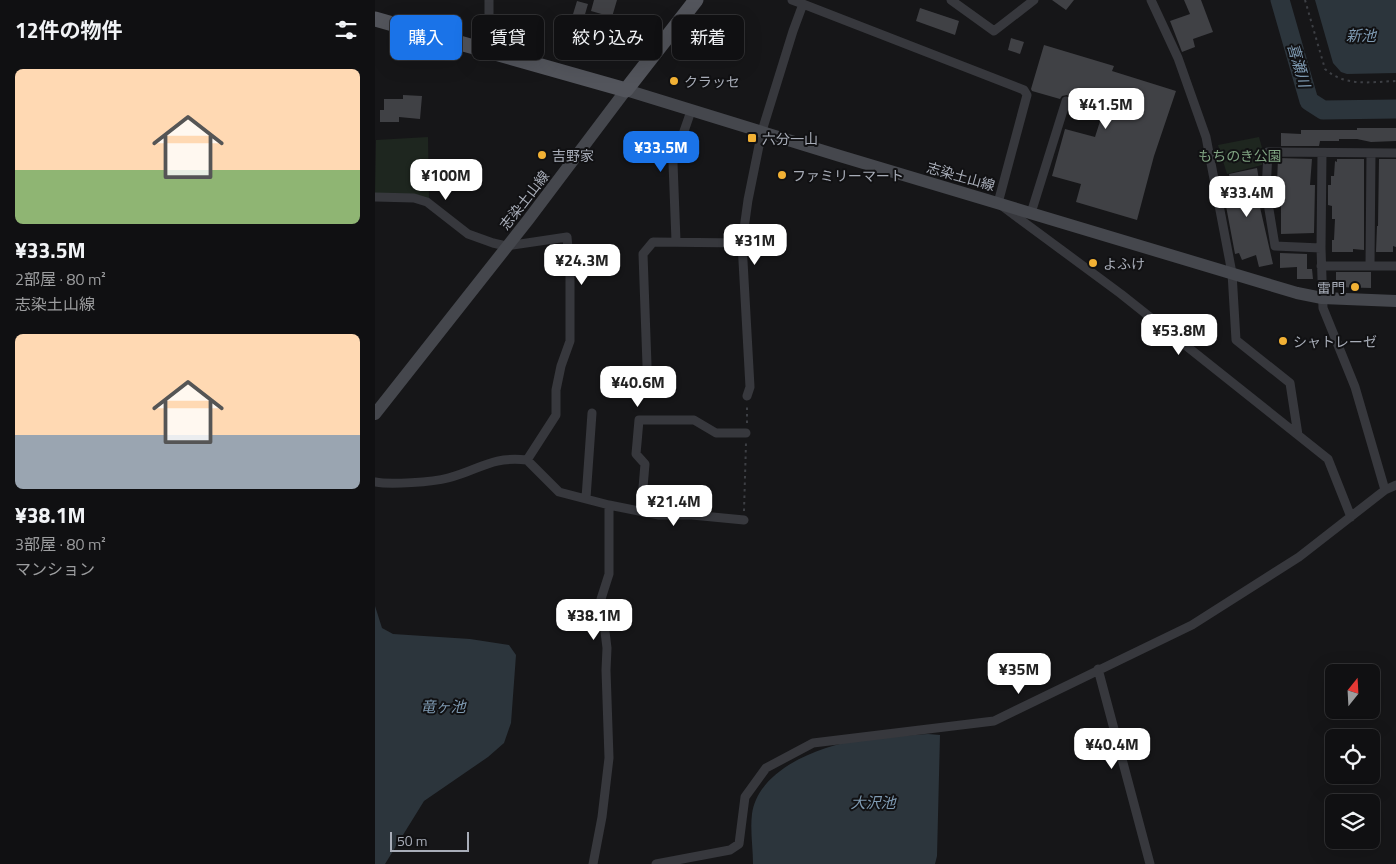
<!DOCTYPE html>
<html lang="ja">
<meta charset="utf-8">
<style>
body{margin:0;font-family:"Titillium Web","Noto Sans JP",sans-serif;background:#19191b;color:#f1f3f6;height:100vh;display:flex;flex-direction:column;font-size:19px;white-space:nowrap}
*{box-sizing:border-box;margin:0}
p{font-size:16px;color:#9c9d9f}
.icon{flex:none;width:28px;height:28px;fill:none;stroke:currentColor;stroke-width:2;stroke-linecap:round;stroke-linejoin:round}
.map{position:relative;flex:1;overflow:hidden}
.sheet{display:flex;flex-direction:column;background:#101012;width:375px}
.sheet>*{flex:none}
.guide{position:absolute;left:15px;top:15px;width:475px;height:45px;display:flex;gap:10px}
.needle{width:32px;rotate:18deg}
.fabs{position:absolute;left:950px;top:664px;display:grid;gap:10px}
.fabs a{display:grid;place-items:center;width:55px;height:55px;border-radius:8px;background:#101012;box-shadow:0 5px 20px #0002,0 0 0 1px #303032;font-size:25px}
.scale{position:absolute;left:15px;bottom:12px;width:79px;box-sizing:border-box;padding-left:5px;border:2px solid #a8adb8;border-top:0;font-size:14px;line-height:18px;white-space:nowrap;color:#a8adb8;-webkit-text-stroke:4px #111113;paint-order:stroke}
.price{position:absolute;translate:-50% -42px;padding:0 11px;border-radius:10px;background:#fff;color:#222;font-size:16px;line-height:32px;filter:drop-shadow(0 1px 2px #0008)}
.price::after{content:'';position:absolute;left:50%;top:30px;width:15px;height:11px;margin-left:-8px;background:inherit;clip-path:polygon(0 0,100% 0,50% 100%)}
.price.selected{background:#1a73e8;color:#fff}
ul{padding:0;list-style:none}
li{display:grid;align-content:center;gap:10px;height:265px;padding:0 15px}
li span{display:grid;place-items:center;height:155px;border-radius:8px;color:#555}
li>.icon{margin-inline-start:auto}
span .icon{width:90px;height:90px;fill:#fffc;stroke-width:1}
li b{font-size:21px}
h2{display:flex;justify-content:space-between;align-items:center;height:60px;padding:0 15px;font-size:21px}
.pill{padding:0 18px;border-radius:8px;background:#101012;box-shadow:0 5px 20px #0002,0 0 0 1px #303032;font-size:18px;line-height:45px}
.pill.selected{background:#1a73e8;color:#fff}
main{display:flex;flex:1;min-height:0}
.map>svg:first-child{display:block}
.green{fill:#1e261f}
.water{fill:#2c353c}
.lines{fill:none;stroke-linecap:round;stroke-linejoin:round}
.river{stroke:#2c353c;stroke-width:19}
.building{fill:#404145}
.path{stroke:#3d3f44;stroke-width:2;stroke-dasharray:2.5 4;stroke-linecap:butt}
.street{stroke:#37383d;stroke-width:9}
.secondary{stroke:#45474d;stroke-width:12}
.primary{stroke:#53555c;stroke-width:15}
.poi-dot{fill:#f2b134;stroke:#111113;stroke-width:2}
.labels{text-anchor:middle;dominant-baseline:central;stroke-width:4;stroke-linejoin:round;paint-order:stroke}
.poi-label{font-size:14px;fill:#a8adb8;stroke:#111113;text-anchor:start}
.park-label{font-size:14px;fill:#7fa381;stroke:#111113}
.street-label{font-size:14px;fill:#a8adb8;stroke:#111113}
.water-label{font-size:15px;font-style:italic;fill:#7f9bb3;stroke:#111113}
</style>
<main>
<section class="sheet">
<h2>12件の物件<svg class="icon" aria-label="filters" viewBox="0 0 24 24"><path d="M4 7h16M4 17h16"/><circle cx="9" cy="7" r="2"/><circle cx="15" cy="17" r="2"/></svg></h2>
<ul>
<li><span style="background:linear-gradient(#ffd9b3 65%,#8fb573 0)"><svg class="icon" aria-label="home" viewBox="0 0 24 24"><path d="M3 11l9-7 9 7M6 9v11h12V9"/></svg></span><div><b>¥33.5M</b><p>2部屋 · 80 m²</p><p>志染土山線</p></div></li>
<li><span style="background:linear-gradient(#ffd9b3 65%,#9aa5b1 0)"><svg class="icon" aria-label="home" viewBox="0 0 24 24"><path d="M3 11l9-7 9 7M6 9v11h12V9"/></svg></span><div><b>¥38.1M</b><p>3部屋 · 80 m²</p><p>マンション</p></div></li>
</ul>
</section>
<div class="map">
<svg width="1021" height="864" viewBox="0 0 1021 864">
<rect width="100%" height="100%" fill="#161618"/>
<!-- green -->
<path class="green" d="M53 137 54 199 0 193 1 140Z
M884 137 887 148V165L852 174 843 145Z"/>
<!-- water -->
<path class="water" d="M940 0H1021V73L972 74 966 72 958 63Z
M0 606 7 628 18 634 95 639 134 645 141 655 136 723 129 743 113 757 49 801 10 864H0Z
M553 734 565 735 562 856 560 864H378C378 848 375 830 377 814 383 769 445 746 484 740 506 737 530 736 553 734Z"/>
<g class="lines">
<!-- river -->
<path class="river" d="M905 0 934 101 948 110 1021 109"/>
</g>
<!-- building -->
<path class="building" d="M219 0H242L237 17 216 11Z
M677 0H699L691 10Z
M809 0H826L838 32 818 39 820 47 807 52 795 21 815 14Z
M202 1 213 4 206 28 195 24Z
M545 8 584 21 580 35 541 21Z
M636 38 649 42 645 54 633 50Z
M669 45 739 66 737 71 801 91 779 156 762 220 701 202 706 184 677 176 690 129 720 137 728 112 697 103 696 97 692 95 687 96 685 99 657 91 656 89Z
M28 95 47 96 45 119 24 117V122H5V110H9V99H28Z
M982 128H1021V141L996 142 982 139H964V141H945L944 146H906V133L926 134V130H982Z
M903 158 937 159 935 185H940L939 233 906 234V183H902Z
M962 159H989V250L978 249V252H957V240H959L960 219H957V206L953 205V185H956V176H959L960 161 962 162Z
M1004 159H1021V247L1018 246V252H1001L1002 226H1003Z
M882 168 884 180 879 181 898 264 884 267 881 255 867 260 864 253 860 254 851 206 853 205 848 193 857 190 854 174Z
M905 253 932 254V269H937L938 279H922V267L905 268Z
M961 272H996V288L961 287Z"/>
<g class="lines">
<!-- path -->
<path class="path" d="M930 0 950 69C970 87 995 82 1021 81
M372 423V405
M369 511 371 443"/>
<!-- street -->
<path class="street" d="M417 0 428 4
M576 0 619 31 659 0
M776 0 803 58 831 137 857 273 861 340 915 383 923 435
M114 50V0
M947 153 946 248 948 308 980 387 1010 490
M0 197 39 198 52 202 93 234 118 243 131 246 192 237 195 271V341L186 366 181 390V415L152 460C115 456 105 470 73 478 58 482 15 485 0 482
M656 213 691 101
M301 241 298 163 316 111
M946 248 900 246 891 191 893 152 1021 153
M946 266H1021
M995 266 996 153
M273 393 268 254 278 242 367 243
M372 396 375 387 367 243 373 200 387 131 418 31 428 4 649 90 652 95 623 203 746 294 953 459 976 517
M152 460 184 492 234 505V574L226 599 232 648 231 670 234 758 227 817 218 864
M211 498 217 413
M234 505 284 515H317L369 520
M266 511 270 464 261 454 264 420H319L341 433H371
M723 669 775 864
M281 864 355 850 364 844 370 797 391 768 438 743 619 721 817 625 924 557 1010 490 1021 485"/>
<!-- secondary -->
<path class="secondary" d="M0 414 153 220 251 90 465 156 922 293 947 298 1021 301"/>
<!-- primary -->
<path class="primary" d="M0 19 251 90 321 0"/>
</g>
<!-- markers -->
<g class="poi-dot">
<circle cx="299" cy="81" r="5"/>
<rect x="372" y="133" width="10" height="10" rx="2.5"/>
<circle cx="167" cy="155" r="5"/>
<circle cx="407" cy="175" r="5"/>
<circle cx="718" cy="263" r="5"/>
<circle cx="980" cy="287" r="5"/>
<circle cx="908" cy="341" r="5"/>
</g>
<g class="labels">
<!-- poi labels -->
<g class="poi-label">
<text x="309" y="81">クラッセ</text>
<text x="387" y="138">六分一山</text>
<text x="177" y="155">吉野家</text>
<text x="417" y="175">ファミリーマート</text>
<text x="728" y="263">よふけ</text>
<text x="970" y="287" text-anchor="end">雷門</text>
<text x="918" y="341">シャトレーゼ</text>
</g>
<!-- park labels -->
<g class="park-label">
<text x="865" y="155">もちのき公園</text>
</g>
<!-- street labels -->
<g class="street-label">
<text transform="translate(586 176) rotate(16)">志染土山線</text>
<text transform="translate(149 200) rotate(-52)">志染土山線</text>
</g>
<!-- water labels -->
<g class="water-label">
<text x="986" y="35">新池</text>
<text transform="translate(924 65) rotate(74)">喜瀬川</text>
<text x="68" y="706">竜ヶ池</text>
<text x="498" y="802">大沢池</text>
</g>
</g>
</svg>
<div class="fabs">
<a><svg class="needle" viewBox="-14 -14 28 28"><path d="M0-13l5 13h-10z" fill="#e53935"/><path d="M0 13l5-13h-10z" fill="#9c9d9f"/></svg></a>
<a><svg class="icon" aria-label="locate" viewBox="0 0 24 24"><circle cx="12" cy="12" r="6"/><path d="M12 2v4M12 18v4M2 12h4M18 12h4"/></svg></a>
<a><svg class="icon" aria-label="layers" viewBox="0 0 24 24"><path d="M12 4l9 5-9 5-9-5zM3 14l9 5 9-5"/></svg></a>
</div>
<div class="scale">50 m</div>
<b class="price" style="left:731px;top:130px">¥41.5M</b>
<b class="price selected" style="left:286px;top:173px">¥33.5M</b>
<b class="price" style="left:71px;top:201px">¥100M</b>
<b class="price" style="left:872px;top:218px">¥33.4M</b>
<b class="price" style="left:380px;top:266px">¥31M</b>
<b class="price" style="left:207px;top:286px">¥24.3M</b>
<b class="price" style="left:804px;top:356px">¥53.8M</b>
<b class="price" style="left:263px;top:408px">¥40.6M</b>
<b class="price" style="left:299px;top:527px">¥21.4M</b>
<b class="price" style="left:219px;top:641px">¥38.1M</b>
<b class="price" style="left:644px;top:695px">¥35M</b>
<b class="price" style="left:737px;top:770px">¥40.4M</b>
<div class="guide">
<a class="pill selected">購入</a>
<a class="pill">賃貸</a>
<a class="pill">絞り込み</a>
<a class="pill">新着</a>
</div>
</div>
</main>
